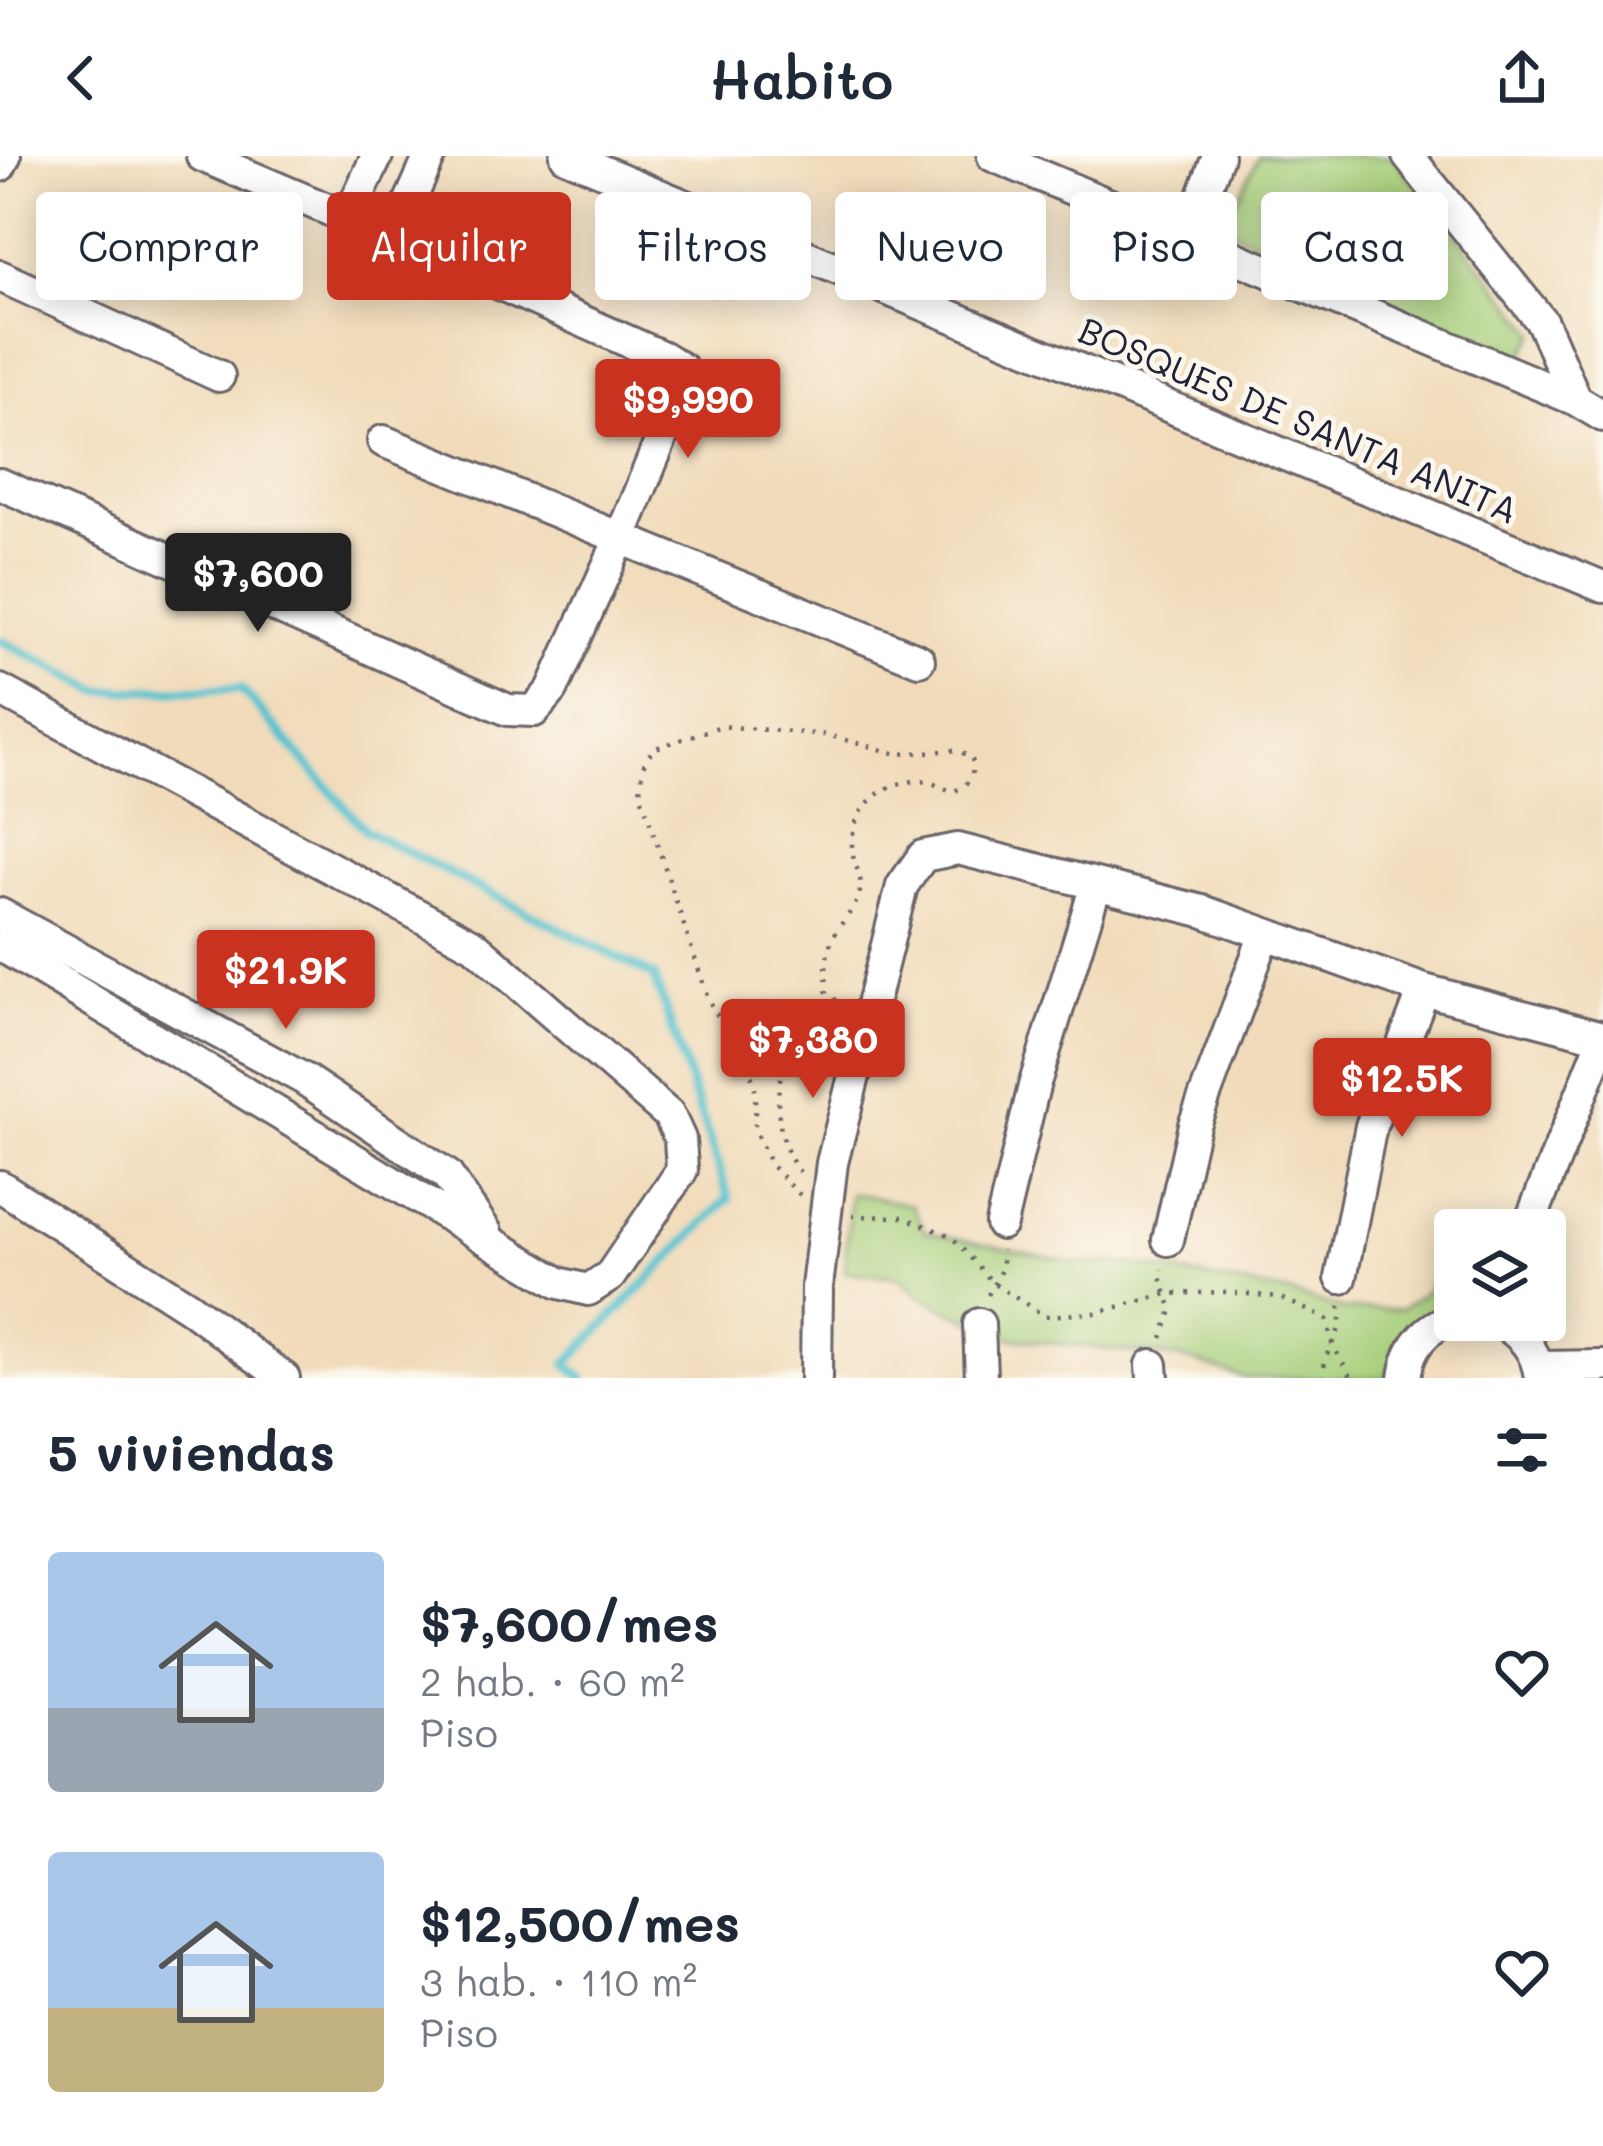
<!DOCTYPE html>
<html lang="es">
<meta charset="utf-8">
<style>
body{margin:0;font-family:Mali,sans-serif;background:#f2f2f3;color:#1f2937;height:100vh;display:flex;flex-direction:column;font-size:45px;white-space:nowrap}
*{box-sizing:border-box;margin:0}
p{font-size:39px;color:#747a83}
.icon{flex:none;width:66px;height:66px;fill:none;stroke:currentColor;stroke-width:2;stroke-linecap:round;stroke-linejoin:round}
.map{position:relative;height:1222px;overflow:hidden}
.details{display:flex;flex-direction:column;background:#fff;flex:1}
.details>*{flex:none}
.banner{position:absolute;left:36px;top:36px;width:1533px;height:108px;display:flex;gap:24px}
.buttons{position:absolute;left:1434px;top:1053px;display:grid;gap:24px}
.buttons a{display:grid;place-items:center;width:132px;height:132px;border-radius:12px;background:#fff;box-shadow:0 6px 30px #0003;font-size:60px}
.price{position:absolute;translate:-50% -102px;padding:0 27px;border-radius:12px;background:#c8321e;color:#fff;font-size:39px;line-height:78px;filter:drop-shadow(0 3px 6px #0008)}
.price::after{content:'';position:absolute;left:50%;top:72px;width:36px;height:27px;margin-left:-18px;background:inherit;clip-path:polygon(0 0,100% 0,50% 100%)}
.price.selected{background:#222;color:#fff}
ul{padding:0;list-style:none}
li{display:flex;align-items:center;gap:36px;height:300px;padding:0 48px}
li span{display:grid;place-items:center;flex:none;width:336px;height:240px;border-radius:12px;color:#555}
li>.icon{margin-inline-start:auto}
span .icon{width:144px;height:144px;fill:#fffc;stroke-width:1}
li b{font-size:51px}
h2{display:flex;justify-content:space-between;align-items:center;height:144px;padding:0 48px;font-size:51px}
.tag{padding:0 42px;border-radius:12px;background:#fff;box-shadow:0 6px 30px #0003;font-size:42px;line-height:108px}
.tag.selected{background:#c8321e;color:#fff}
header{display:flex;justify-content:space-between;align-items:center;height:156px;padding:0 48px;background:#fff;font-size:54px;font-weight:600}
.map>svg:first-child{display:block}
.green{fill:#a6ce79;stroke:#64785a;stroke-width:3}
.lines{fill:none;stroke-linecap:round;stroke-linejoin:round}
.stream{stroke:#57c3cf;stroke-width:9}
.street-casing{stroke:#6a6367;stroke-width:36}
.path{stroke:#6a6367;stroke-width:4.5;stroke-dasharray:3 9;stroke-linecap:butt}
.street{stroke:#fff;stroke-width:30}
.labels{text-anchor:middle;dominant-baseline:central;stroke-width:10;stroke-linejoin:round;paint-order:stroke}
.street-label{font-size:36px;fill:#22223b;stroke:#fbf7ec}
</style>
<header><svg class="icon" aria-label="back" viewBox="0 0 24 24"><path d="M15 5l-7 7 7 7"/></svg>Habito<svg class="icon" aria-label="share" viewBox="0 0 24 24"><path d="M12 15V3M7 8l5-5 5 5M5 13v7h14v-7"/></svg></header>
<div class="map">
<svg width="1603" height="1222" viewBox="0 0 1603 1222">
<rect width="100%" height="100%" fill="#fbf7ec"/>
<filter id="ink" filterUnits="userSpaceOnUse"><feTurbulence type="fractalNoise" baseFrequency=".00833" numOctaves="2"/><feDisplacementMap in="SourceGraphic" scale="24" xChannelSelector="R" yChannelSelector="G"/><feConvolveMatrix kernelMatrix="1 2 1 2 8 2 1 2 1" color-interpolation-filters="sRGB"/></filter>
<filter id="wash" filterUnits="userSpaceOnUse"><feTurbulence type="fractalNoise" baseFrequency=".004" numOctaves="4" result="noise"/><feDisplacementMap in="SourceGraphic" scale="48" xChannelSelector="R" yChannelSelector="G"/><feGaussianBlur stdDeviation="2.7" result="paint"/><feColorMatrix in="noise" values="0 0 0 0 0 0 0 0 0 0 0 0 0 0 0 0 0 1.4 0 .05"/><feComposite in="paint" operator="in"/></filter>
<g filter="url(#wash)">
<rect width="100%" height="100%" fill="#f1dbba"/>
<!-- green -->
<path class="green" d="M1259 0H1392L1536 177 1515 210 1223 70Z
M851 1037 912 1049 926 1076 1077 1107 1127 1108 1236 1127 1289 1137 1345 1154 1402 1153 1428 1134 1438 1096 1455 1100V1143L1412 1168 1388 1216V1222H1245L1185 1203 1004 1181 922 1141 898 1121 844 1116Z"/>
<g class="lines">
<!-- stream -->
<path class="stream" d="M0 484 100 535 241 533 366 675 654 820 729 1042 566 1208 583 1222"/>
</g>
</g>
<g filter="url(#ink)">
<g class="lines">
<!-- street casing -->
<g class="street-casing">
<path id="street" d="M202 0 348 62 377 0
M566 0 1603 431
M993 0 1576 244 1542 166 1408 0
M0 10 5 0
M1187 82 1218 0
M0 120 219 220
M1576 244 1603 260
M383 285 919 504
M0 328 508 554 534 555 552 534 620 383 682 232V213L663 201 394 81 430 0
M0 534 474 789 669 959 680 983 682 1014 610 1120 588 1134 559 1127 0 789
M0 758 304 923 447 1019 486 1076
M0 1030 189 1151 284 1222
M1001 1068 1034 930 1096 729
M1527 1074 1603 884
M1168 1084 1194 969 1265 778
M1341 1122 1371 970 1424 834
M1497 1164C1521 1177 1537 1194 1540 1222
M979 1168 981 1222
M1152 1209 1153 1222
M1539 1211 1603 1210
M816 1222 817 1131 832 1007 902 730 923 700 958 693 1202 755 1424 834 1603 881
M1405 1222C1408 1192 1426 1170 1455 1162"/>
</g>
<!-- path -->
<path class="path" d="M800 1016C775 986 771 928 790 895 800 878 814 863 827 849
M800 1039 771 1009 755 975V933L750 914 709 845 640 636 643 610 653 593 721 570 827 579 898 598 957 594 972 602C975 621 970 627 953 636 942 631 930 625 918 625 878 625 846 659 853 699 855 712 863 721 860 735 857 753 839 767 832 784 823 804 827 827 827 849L842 840
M852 1060 903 1061 951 1080 994 1128 1045 1160 1095 1157 1167 1138 1225 1136 1279 1141 1327 1163 1332 1188 1352 1222
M988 1139 1002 1112V1094
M1162 1182 1172 1154 1162 1124 1163 1113
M1323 1222 1325 1203 1340 1171V1147"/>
<!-- street -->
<use href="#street" class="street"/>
</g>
</g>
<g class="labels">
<!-- street labels -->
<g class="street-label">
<text transform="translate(1299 263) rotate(23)">BOSQUES DE SANTA ANITA</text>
</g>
</g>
</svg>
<div class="buttons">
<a><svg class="icon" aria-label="layers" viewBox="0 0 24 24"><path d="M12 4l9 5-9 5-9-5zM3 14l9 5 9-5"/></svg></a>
</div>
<b class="price" style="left:688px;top:305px">$9,990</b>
<b class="price selected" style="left:258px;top:479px">$7,600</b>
<b class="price" style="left:286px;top:876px">$21.9K</b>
<b class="price" style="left:813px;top:945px">$7,380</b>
<b class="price" style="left:1402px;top:984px">$12.5K</b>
<div class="banner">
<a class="tag">Comprar</a>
<a class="tag selected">Alquilar</a>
<a class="tag">Filtros</a>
<a class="tag">Nuevo</a>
<a class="tag">Piso</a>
<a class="tag">Casa</a>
</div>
</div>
<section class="details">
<h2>5 viviendas<svg class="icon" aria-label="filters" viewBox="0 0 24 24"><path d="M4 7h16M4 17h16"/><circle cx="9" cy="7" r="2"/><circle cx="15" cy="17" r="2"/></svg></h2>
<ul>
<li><span style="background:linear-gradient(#a9c7e8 65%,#9aa5b1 0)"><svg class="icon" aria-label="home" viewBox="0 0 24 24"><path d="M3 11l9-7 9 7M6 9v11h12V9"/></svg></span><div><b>$7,600/mes</b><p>2 hab. · 60 m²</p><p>Piso</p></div><svg class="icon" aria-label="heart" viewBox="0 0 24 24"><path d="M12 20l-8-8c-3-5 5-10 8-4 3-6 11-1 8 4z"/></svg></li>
<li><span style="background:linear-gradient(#a9c7e8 65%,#c2b280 0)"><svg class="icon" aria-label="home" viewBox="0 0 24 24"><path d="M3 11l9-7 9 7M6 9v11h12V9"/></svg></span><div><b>$12,500/mes</b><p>3 hab. · 110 m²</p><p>Piso</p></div><svg class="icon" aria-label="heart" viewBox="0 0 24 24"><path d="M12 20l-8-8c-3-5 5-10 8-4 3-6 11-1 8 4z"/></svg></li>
</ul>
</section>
